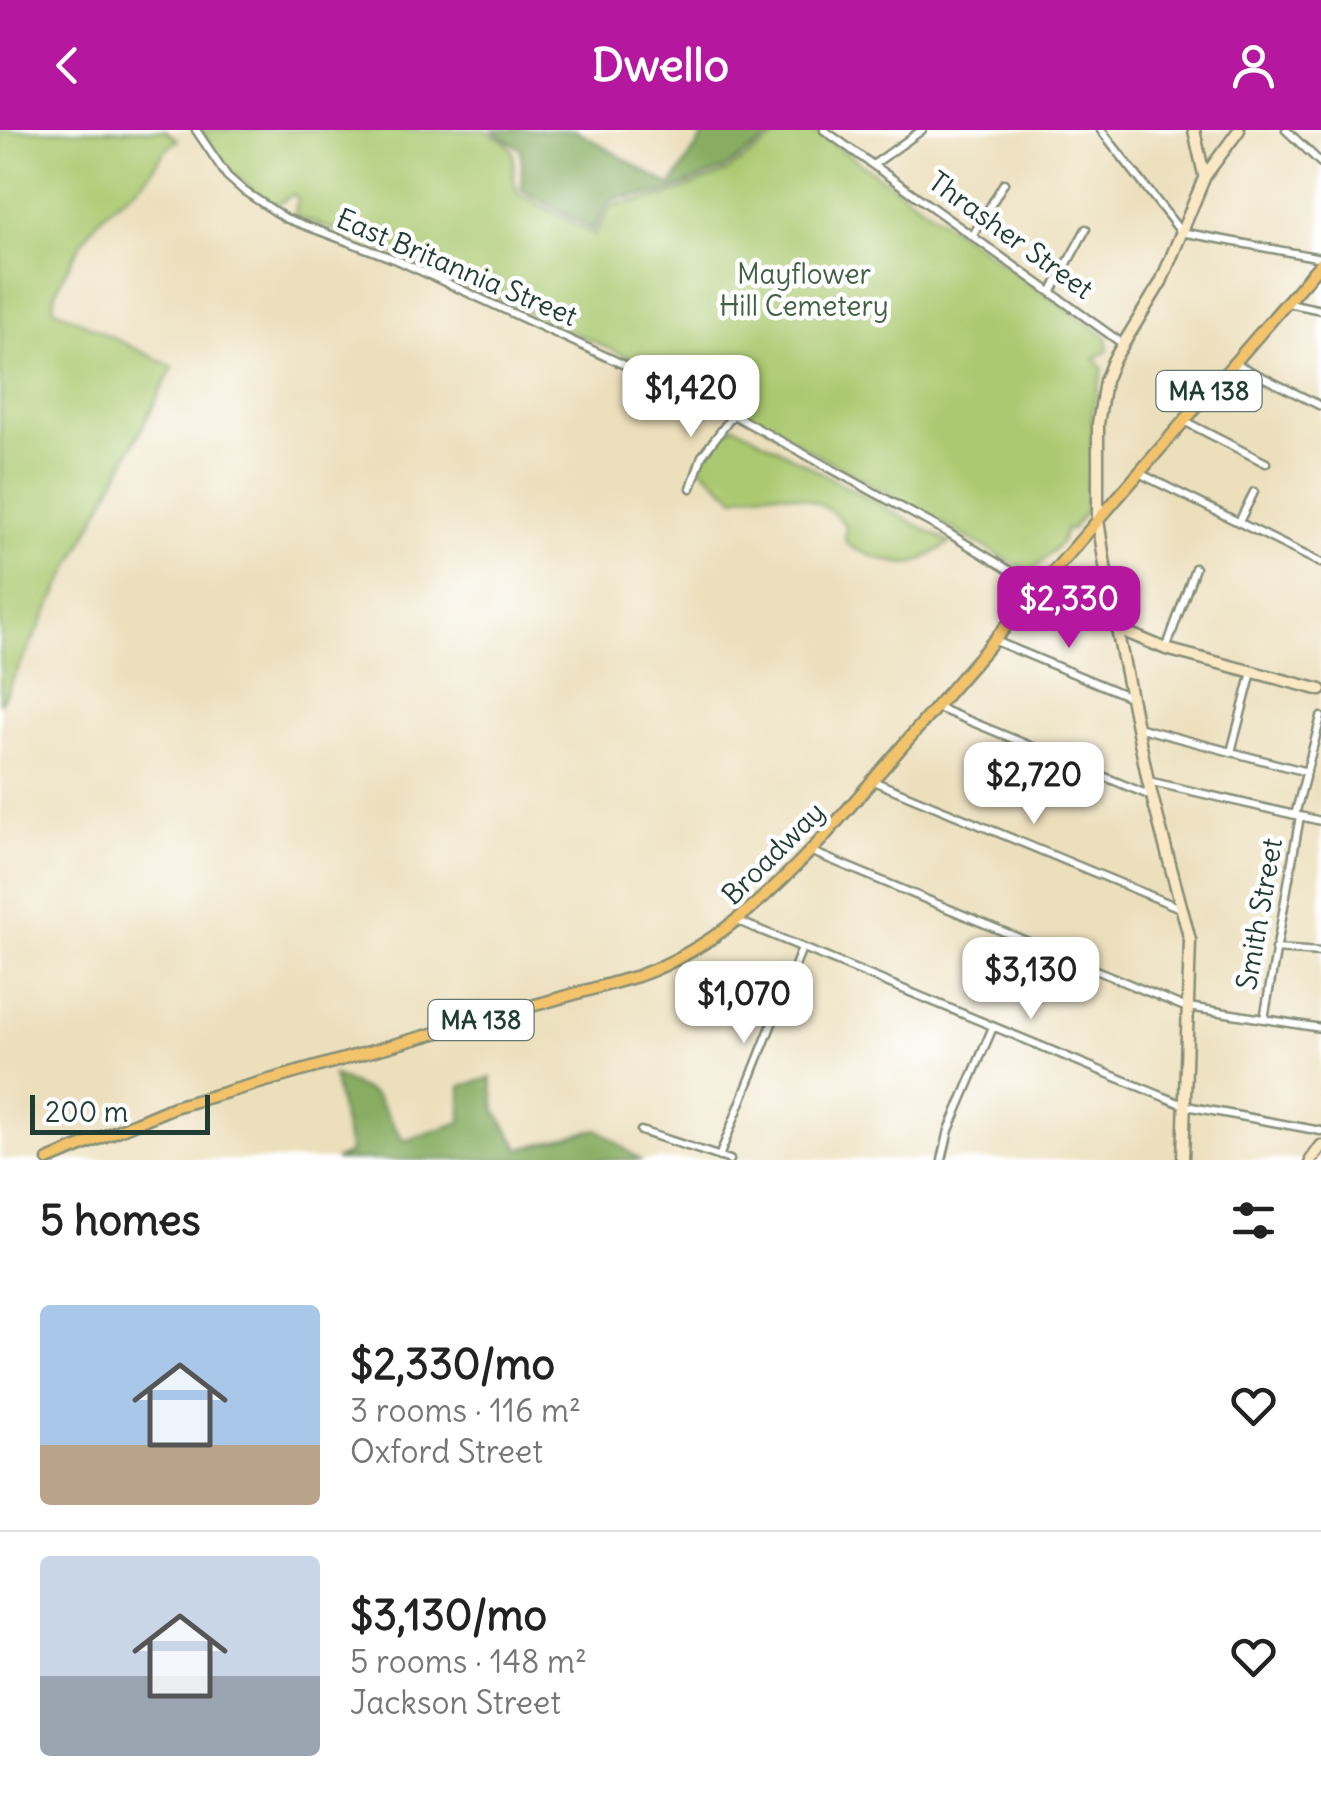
<!DOCTYPE html>
<meta charset="utf-8">
<style>
body{margin:0;font-family:Delius,sans-serif;background:#f6f6f6;color:#222;height:100vh;display:flex;flex-direction:column;font-size:38px;white-space:nowrap}
*{box-sizing:border-box;margin:0}
p{font-size:32px;color:#767676}
.icon{flex:none;width:55px;height:55px;fill:none;stroke:currentColor;stroke-width:2;stroke-linecap:round;stroke-linejoin:round}
.map{position:relative;height:1030px;overflow:hidden}
.side{display:flex;flex-direction:column;background:#fff;flex:1}
.side>*{flex:none}
.scale{position:absolute;left:30px;bottom:25px;width:180px;box-sizing:border-box;padding-left:10px;border:5px solid #1f3d34;border-top:0;font-size:28px;line-height:35px;white-space:nowrap;color:#1f3d34;-webkit-text-stroke:8px #fff;paint-order:stroke}
.price{position:absolute;translate:-50% -85px;padding:0 22px;border-radius:20px;background:#fff;color:#222;font-size:32px;line-height:65px;filter:drop-shadow(0 2px 5px #0008)}
.price::after{content:'';position:absolute;left:50%;top:60px;width:30px;height:22px;margin-left:-15px;background:inherit;clip-path:polygon(0 0,100% 0,50% 100%)}
.price.on{background:#b5179e;color:#fff}
ul{padding:0;list-style:none}
li{display:flex;align-items:center;gap:30px;height:250px;padding:0 40px}
li+li{border-top:2px solid #e0e0e0}
li span{display:grid;place-items:center;flex:none;width:280px;height:200px;border-radius:10px;color:#555}
li>.icon{margin-inline-start:auto}
span .icon{width:120px;height:120px;fill:#fffc;stroke-width:1}
li b{font-size:42px}
h2{display:flex;justify-content:space-between;align-items:center;height:120px;padding:0 40px;font-size:42px}
header{display:flex;justify-content:space-between;align-items:center;height:130px;padding:0 40px;background:#b5179e;color:#fff;font-size:45px;font-weight:800}
.map>svg:first-child{display:block}
.green{fill:#abc970;stroke:#658352;stroke-width:2.5}
.forest{fill:#88ad62;stroke:#54754b;stroke-width:2.5}
.lines{fill:none;stroke-linecap:round;stroke-linejoin:round}
.street-casing{stroke:#868e78;stroke-width:11}
.secondary-casing{stroke:#868e78;stroke-width:15}
.primary-casing{stroke:#868e78;stroke-width:15}
.street{stroke:#fff;stroke-width:6}
.secondary{stroke:#fae7c3;stroke-width:10}
.primary{stroke:#f2c36a;stroke-width:10}
.labels{text-anchor:middle;dominant-baseline:central;stroke-width:9;stroke-linejoin:round;paint-order:stroke}
.shield{fill:#fff;stroke:#627771;stroke-width:2.5}
.shield-label{font-size:25px;font-weight:bold;fill:#1f3d34}
.street-label{font-size:28px;fill:#1f3d34;stroke:#fff}
.park-label{font-size:28px;fill:#426043;stroke:#fff}
</style>
<header><svg class="icon" aria-label="back" viewBox="0 0 24 24"><path d="M15 5l-7 7 7 7"/></svg>Dwello<svg class="icon" aria-label="person" viewBox="0 0 24 24"><circle cx="12" cy="8" r="4"/><path d="M4 21q1-7 8-7t8 7"/></svg></header>
<div class="map">
<svg width="1321" height="1030" viewBox="0 0 1321 1030">
<rect width="100%" height="100%" fill="#fff"/>
<filter id="ink" filterUnits="userSpaceOnUse"><feTurbulence type="fractalNoise" baseFrequency=".01" numOctaves="2"/><feDisplacementMap in="SourceGraphic" scale="20" xChannelSelector="R" yChannelSelector="G"/><feConvolveMatrix kernelMatrix="1 2 1 2 8 2 1 2 1" color-interpolation-filters="sRGB"/></filter>
<filter id="wash" filterUnits="userSpaceOnUse"><feTurbulence type="fractalNoise" baseFrequency=".0048" numOctaves="4" result="noise"/><feDisplacementMap in="SourceGraphic" scale="40" xChannelSelector="R" yChannelSelector="G"/><feGaussianBlur stdDeviation="2.25" result="paint"/><feColorMatrix in="noise" values="0 0 0 0 0 0 0 0 0 0 0 0 0 0 0 0 0 1.4 0 .05"/><feComposite in="paint" operator="in"/></filter>
<g filter="url(#wash)">
<rect width="100%" height="100%" fill="#ecdfbc"/>
<!-- green -->
<path class="green" d="M0 0H165L178 10C162 20 159 32 148 46 137 60 119 69 106 82 88 99 53 155 53 178L173 237 0 574Z
M200 0H484C533 22 503 27 518 63L594 104 613 75 667 66 726 42 776 7 777 0H814L1107 207 1108 220 1095 229 1103 239 1092 281V347L1088 350 1086 381 1071 400 1066 399 1061 412 1031 443 698 258 370 112 294 86 298 68 293 64 274 77C241 56 222 32 200 0Z
M734 295 950 413C939 419 927 429 915 433 902 437 856 423 847 413 843 407 845 403 847 397 822 365 772 355 735 368L699 335 708 320Z"/>
<!-- forest -->
<path class="forest" d="M493 0H575L669 55H672L707 0H773V5L724 39 664 63 612 69 593 99 522 60 521 19Z
M333 945 375 965 404 1011 461 992V956L491 948 495 979 520 1019 598 999 640 1030H335L350 1023Z"/>
</g>
<g filter="url(#ink)">
<g class="lines">
<!-- street casing -->
<g class="street-casing">
<path id="street" d="M196 0 227 46 244 61 285 88 397 130 737 287 950 404 1048 464 1115 498
M824 0 1123 214
M1101 0 1181 102 1321 128
M1286 0 1321 33
M873 35 922 0
M973 105 1004 53
M1052 161 1086 99
M1288 173 1321 180
M1234 233 1321 276
M1184 291 1266 333
M1139 343 1321 433
M691 358 702 326 733 285
M1239 392 1254 362
M993 510 1130 567
M1166 519 1195 438
M936 577 1151 666
M1137 597 1231 622 1252 542
M1231 622 1307 642
M873 651 1180 778
M1148 651 1321 691
M1295 685 1321 587
M810 721 1182 876 1321 898
M738 791 1186 976 1321 1001
M1275 819 1321 822
M1264 889 1300 686
M641 1001 730 1030
M719 1027 802 818
M942 1030 949 1000 993 897"/>
</g>
<!-- secondary casing -->
<g class="secondary-casing">
<path id="secondary" d="M1194 0 1204 45
M1116 498 1166 519 1321 560
M1183 1030 1190 810 1148 651 1108 455 1098 390V294L1105 251 1113 231 1161 152 1205 46 1239 0
M1311 1030 1321 1016"/>
</g>
<!-- primary casing -->
<g class="primary-casing">
<path id="primary" d="M48 1030 174 977 638 846C713 819 767 767 821 710L1321 133"/>
</g>
<!-- street -->
<use href="#street" class="street"/>
<!-- secondary -->
<use href="#secondary" class="secondary"/>
<!-- primary -->
<use href="#primary" class="primary"/>
</g>
</g>
<g class="labels">
<!-- shield labels -->
<g class="shield">
<rect x="1156.5" y="241" width="105" height="40" rx="8"/>
<rect x="428.5" y="870" width="105" height="40" rx="8"/>
</g>
<g class="shield-label">
<text x="1209" y="261">MA 138</text>
<text x="481" y="890">MA 138</text>
</g>
<!-- street labels -->
<g class="street-label">
<text transform="translate(1011 105) rotate(36)">Thrasher Street</text>
<text transform="translate(457 137) rotate(23)">East Britannia Street</text>
<text transform="translate(773 723) rotate(-45)">Broadway</text>
<text transform="translate(1259 784) rotate(-80)">Smith Street</text>
</g>
<!-- park labels -->
<g class="park-label">
<text x="804" y="144">Mayflower<tspan x="804" dy="32">Hill Cemetery</tspan></text>
</g>
</g>
</svg>
<div class="scale">200 m</div>
<b class="price" style="left:691px;top:310px">$1,420</b>
<b class="price on" style="left:1069px;top:521px">$2,330</b>
<b class="price" style="left:1034px;top:697px">$2,720</b>
<b class="price" style="left:1031px;top:892px">$3,130</b>
<b class="price" style="left:744px;top:916px">$1,070</b>
</div>
<section class="side">
<h2>5 homes<svg class="icon" aria-label="filters" viewBox="0 0 24 24"><path d="M4 7h16M4 17h16"/><circle cx="9" cy="7" r="2"/><circle cx="15" cy="17" r="2"/></svg></h2>
<ul>
<li><span style="background:linear-gradient(#a9c7e8 70%,#b9a48a 0)"><svg class="icon" aria-label="home" viewBox="0 0 24 24"><path d="M3 11l9-7 9 7M6 9v11h12V9"/></svg></span><div><b>$2,330/mo</b><p>3 rooms · 116 m²</p><p>Oxford Street</p></div><svg class="icon" aria-label="heart" viewBox="0 0 24 24"><path d="M12 20l-8-8c-3-5 5-10 8-4 3-6 11-1 8 4z"/></svg></li>
<li><span style="background:linear-gradient(#c9d6e8 60%,#9aa5b1 0)"><svg class="icon" aria-label="home" viewBox="0 0 24 24"><path d="M3 11l9-7 9 7M6 9v11h12V9"/></svg></span><div><b>$3,130/mo</b><p>5 rooms · 148 m²</p><p>Jackson Street</p></div><svg class="icon" aria-label="heart" viewBox="0 0 24 24"><path d="M12 20l-8-8c-3-5 5-10 8-4 3-6 11-1 8 4z"/></svg></li>
</ul>
</section>
